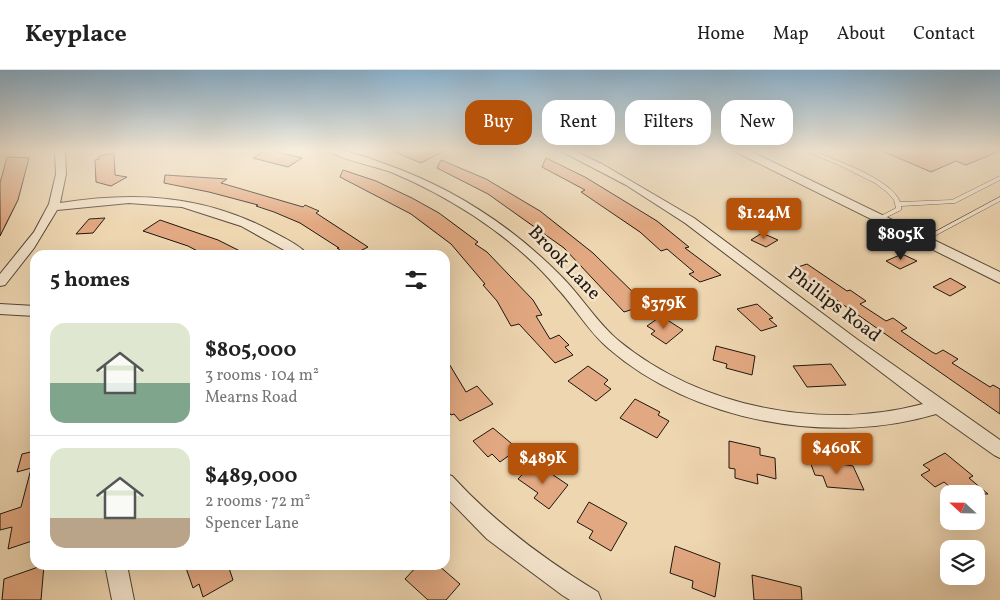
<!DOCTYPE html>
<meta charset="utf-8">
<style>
body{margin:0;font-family:Vollkorn,serif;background:#f2f2f2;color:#222;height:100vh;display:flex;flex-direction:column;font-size:19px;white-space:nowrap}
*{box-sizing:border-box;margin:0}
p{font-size:16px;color:#767676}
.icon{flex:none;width:28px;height:28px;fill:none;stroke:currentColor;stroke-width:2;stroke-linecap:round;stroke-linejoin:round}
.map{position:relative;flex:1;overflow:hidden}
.details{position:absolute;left:30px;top:180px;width:420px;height:320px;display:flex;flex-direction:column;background:#fff;border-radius:15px;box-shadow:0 5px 20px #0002}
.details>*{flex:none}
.top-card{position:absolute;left:465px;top:30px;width:460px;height:45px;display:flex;gap:10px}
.needle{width:32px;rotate:292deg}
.buttons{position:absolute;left:940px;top:415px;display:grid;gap:10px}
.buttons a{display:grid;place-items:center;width:45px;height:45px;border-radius:10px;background:#fff;box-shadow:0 5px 20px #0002;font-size:25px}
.price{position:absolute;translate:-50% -42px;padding:0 11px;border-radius:5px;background:#b45309;color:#fff;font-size:16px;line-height:32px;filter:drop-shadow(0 1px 2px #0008)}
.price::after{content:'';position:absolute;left:50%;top:30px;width:15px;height:11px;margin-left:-8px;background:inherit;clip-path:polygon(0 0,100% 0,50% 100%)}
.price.on{background:#222;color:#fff}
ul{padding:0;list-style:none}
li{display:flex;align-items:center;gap:15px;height:125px;padding:0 20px}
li+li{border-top:1px solid #e0e0e0}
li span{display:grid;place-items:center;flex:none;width:140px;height:100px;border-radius:15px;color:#555}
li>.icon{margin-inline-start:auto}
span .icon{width:60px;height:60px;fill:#fffc;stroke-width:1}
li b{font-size:21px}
h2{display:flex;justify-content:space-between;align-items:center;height:60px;padding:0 20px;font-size:21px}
.chip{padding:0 18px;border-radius:15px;background:#fff;box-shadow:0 5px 20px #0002;font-size:18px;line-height:45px}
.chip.on{background:#b45309;color:#fff}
header{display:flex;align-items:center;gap:30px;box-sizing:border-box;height:70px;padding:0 25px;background:#fff;border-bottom:1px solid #e0e0e0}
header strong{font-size:24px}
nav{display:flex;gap:28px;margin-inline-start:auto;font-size:18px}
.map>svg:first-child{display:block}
.building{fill:#e2a881;stroke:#1e160d}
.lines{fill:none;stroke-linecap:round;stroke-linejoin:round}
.service-casing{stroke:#524636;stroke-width:1}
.minor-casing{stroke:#524636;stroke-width:2}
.tertiary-casing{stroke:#524636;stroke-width:2}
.service{fill:#f4e4cc;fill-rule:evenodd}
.minor{fill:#f4e4cc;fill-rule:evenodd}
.tertiary{fill:#f4e4cc;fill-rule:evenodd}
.labels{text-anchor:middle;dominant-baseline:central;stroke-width:5;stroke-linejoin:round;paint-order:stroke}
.street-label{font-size:19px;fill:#1e160d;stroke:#f4e4cc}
</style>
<header>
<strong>Keyplace</strong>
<nav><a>Home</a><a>Map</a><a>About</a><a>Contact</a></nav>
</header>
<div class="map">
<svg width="1000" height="530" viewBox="0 0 1000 530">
<rect width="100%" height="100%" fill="#eed6b1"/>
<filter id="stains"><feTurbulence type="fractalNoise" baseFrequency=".004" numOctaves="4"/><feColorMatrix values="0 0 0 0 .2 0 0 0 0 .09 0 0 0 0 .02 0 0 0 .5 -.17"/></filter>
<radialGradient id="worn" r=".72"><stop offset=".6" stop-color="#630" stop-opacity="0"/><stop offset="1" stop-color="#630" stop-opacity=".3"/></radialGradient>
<!-- building -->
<path class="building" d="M266 80H269L302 88 288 97 253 88Z
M390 80H446L421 93Z
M880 80H1000V81L966 95 956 91 931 102Z
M114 83 115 105 127 107 111 116 96 112 95 90 99 89V86Z
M7 87 29 88 18 130 0 166V113Z
M546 88 585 107 657 151 689 177 685 178 721 205 700 212 689 204 694 202 667 179 661 181 640 162 581 122 585 120 542 97Z
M441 90 486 109 540 141 593 183 646 235 624 242 564 178 488 124 437 98Z
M343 100 376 111 412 128 439 143 478 172 475 174 487 182 533 230 542 245 536 246 550 269 559 265 569 275 565 277 573 285 555 293 519 254 511 256 497 231 483 215 485 214 451 174 411 144 340 107Z
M165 105 227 109 221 113 303 137 305 135 319 141 316 143 368 177 352 185H347L337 178H339L300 153 274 142 256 136 258 135 209 122 164 113Z
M105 148 93 163 76 164 89 149Z
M160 150 218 170 248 185H205L188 176 143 161Z
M762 163 778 170 766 177 751 170Z
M902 184 917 191 900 199 886 191Z
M807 194 847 221 850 220 866 231 860 234 886 251 893 248 907 258 901 261 932 282 936 284 943 280 958 289 952 293 990 317 993 315 1000 319V344L792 199Z
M949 209 950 208 966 217 950 226 933 217Z
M757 234 773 248 769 249 777 256 761 261 737 239Z
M661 246 683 260 666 274 651 264 655 261 647 256Z
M716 276 755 286 752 305 726 298 727 294 713 290Z
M445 287 466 322 477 316 493 334 460 351 454 344 451 345 445 337Z
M831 294 846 315 807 317 793 296Z
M588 296 608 310 604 314 611 319 596 331 568 311Z
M635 329 660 342 658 345 669 351 657 368 620 348Z
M493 358 518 379 500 392 492 384 488 387 473 371Z
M729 371 760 378V385L775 388 776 409 757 404 758 414 735 408V399L729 398Z
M35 381V397L17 402 22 384Z
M945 383 973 406 969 408 988 424H958L944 412 935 417 921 405 930 400 923 395Z
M809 389 853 396 864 420 827 417 823 406 815 405Z
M534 392 568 415 549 439 534 428 538 423 518 409Z
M31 399H35V470L8 479 12 457 0 460V444L21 437Z
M589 432 627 453 611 481 589 468 593 461 577 452Z
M675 476 720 493 715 527 692 518 693 511 670 503Z
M44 495 41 530H2L4 509Z
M185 495H228L233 510 203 527 199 514 193 518Z
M418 495H438L460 514 446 530H428L405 509Z
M752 505 801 517 802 530H754Z"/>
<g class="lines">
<!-- service casing -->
<g class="service-casing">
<path id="service" d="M804 80H810C833 89 892 109 900 132L952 130 1000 106V110L955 133 901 136V140L879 151 876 149 877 148 896 138 894 130 887 122 875 113 843 97Z
M1000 127V131L925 171 923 172 920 170Z"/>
</g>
<!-- minor casing -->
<g class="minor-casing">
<path id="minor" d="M55 80H65L66 104 60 133C135 121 205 125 273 162 284 168 300 175 308 185H293L241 156 182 137 129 133 57 140 34 178 5 215 0 216V204L34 162 49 134 56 104Z
M327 80C348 80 366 87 385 94 451 117 510 155 559 204 581 225 596 252 619 271 701 338 822 361 923 334L685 153 626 115 559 80H572L602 94 694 148 858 270 1000 370V388L994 385 936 344C830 376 693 352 608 278 588 261 575 237 557 218 534 190 504 166 474 146 448 129 420 114 391 102 377 97 336 88 327 80Z
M0 234 35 236V246L0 244Z
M445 404 452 406C495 453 544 489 598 522L601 530H570L562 525 487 469 445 426Z
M105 495H127L134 530H112Z"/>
</g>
<!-- tertiary casing -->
<g class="tertiary-casing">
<path id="tertiary" d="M732 80H748L1000 202V213Z"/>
</g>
<!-- service -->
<use href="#service" class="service"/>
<!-- minor -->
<use href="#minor" class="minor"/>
<!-- tertiary -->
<use href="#tertiary" class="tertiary"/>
</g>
<!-- sky -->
<linearGradient id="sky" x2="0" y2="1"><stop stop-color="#8ab5d4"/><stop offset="0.52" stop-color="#f7eddc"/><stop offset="1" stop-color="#f7eddc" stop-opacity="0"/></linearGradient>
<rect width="1000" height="154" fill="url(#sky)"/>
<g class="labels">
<!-- street labels -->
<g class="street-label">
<text transform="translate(564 193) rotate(46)">Brook Lane</text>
<text transform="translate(834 235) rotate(37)">Phillips Road</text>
</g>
</g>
<rect width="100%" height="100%" filter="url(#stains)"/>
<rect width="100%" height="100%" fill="url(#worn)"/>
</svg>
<div class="buttons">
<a><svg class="needle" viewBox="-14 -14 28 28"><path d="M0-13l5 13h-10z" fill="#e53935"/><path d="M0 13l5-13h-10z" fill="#767676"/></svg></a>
<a><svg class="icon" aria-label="layers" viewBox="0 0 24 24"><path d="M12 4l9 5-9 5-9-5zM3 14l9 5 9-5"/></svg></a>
</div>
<b class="price" style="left:764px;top:170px">$1.24M</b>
<b class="price on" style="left:901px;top:191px">$805K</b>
<b class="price" style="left:664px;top:260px">$379K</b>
<b class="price" style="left:837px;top:405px">$460K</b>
<b class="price" style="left:543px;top:415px">$489K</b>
<div class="top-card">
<a class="chip on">Buy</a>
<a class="chip">Rent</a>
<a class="chip">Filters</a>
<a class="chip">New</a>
</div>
<section class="details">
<h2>5 homes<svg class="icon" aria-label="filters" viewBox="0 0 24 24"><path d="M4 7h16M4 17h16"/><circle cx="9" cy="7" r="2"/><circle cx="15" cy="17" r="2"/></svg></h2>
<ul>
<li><span style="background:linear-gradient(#dfe7d0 60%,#7fa58c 0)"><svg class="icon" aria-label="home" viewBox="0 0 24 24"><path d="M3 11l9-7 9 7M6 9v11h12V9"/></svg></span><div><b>$805,000</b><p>3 rooms · 104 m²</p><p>Mearns Road</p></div></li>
<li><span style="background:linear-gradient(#dfe7d0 70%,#b9a48a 0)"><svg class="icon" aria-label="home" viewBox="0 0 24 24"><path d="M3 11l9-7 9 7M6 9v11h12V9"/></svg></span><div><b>$489,000</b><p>2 rooms · 72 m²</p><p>Spencer Lane</p></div></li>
</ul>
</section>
</div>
